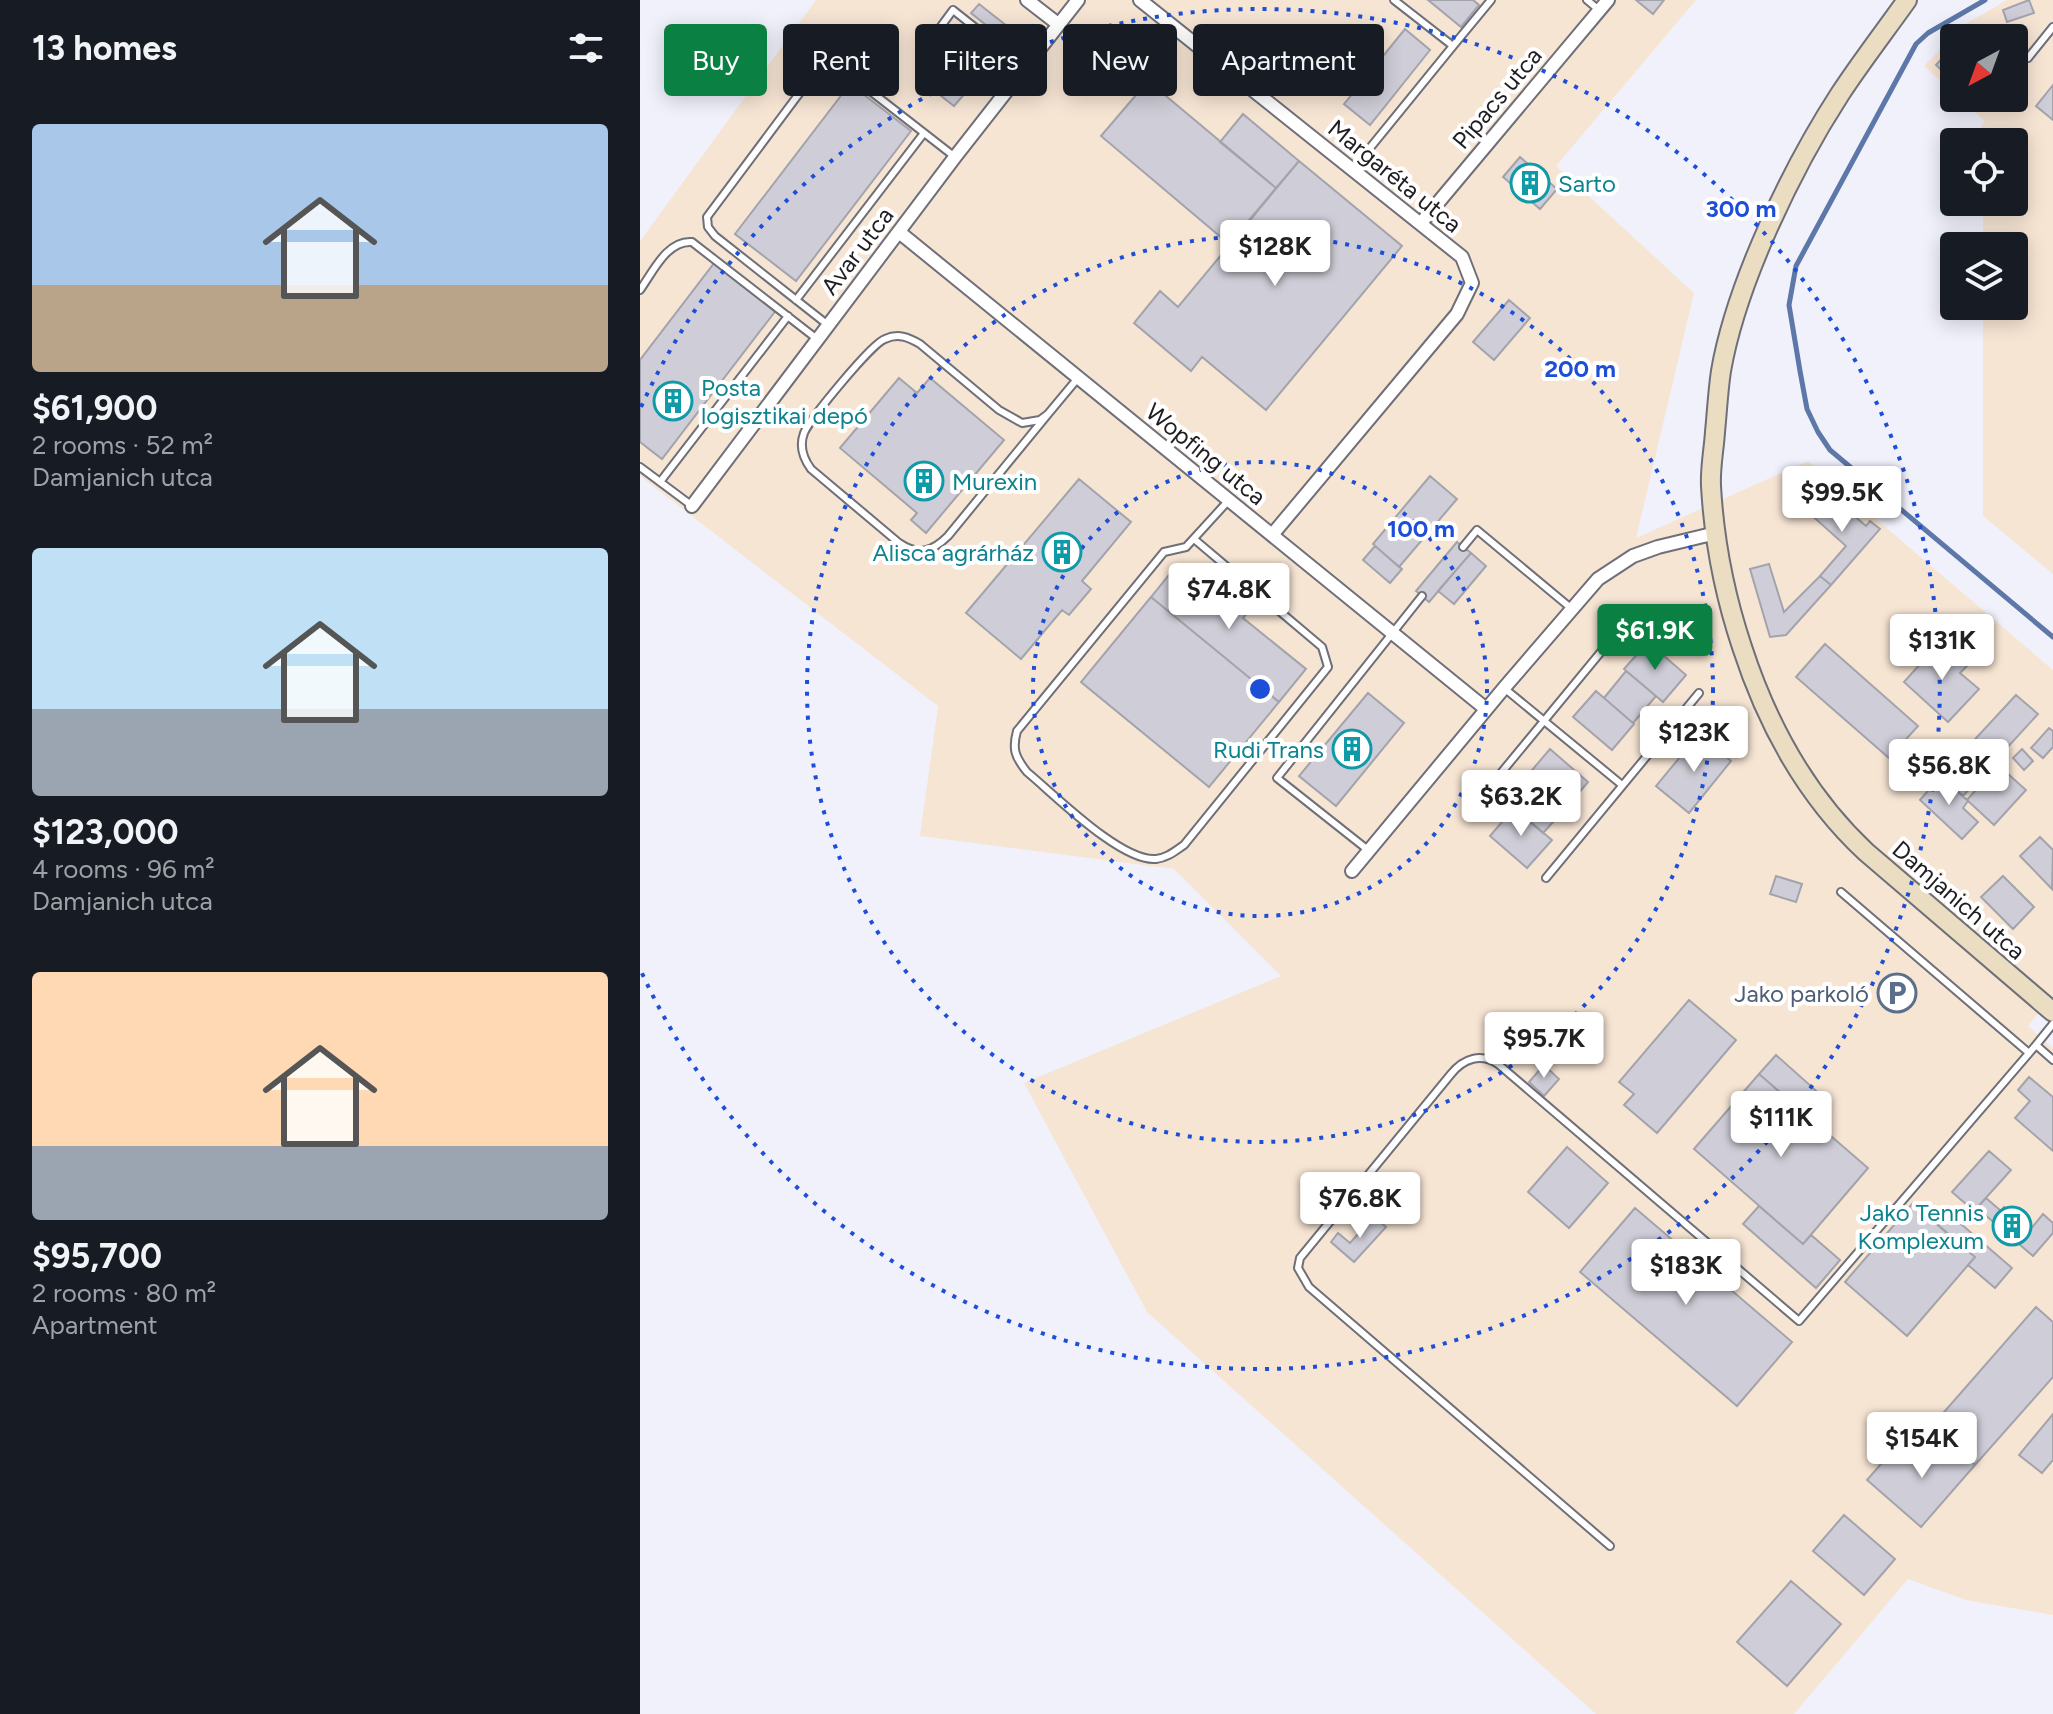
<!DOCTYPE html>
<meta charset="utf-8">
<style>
body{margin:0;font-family:Figtree,sans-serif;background:#20242c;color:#f1f3f6;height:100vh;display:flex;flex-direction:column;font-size:30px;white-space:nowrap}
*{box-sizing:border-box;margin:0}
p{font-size:26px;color:#9ea1a6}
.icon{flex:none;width:44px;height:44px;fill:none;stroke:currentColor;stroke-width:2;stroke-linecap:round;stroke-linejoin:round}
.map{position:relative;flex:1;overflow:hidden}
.drawer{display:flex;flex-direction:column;background:#171b24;width:640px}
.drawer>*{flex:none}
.hud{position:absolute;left:24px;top:24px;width:760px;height:72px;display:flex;gap:16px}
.needle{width:52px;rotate:221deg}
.controls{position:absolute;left:1300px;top:24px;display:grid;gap:16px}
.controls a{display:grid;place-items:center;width:88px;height:88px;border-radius:8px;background:#171b24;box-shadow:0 4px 20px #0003;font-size:40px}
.price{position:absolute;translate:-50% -68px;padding:0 18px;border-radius:8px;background:#fff;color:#222;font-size:26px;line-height:52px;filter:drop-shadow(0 2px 4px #0008)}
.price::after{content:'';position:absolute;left:50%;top:48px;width:24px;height:18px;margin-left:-12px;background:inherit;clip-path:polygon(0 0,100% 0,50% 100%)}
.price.selected{background:#0b8043;color:#fff}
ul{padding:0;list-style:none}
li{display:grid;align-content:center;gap:16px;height:424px;padding:0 32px}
li span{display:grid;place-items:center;height:248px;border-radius:8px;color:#555}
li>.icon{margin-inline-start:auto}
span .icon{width:144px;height:144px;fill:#fffc;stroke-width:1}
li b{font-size:34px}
h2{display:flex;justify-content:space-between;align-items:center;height:96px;padding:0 32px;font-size:34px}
.chip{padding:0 28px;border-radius:8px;background:#171b24;box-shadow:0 4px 20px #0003;font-size:28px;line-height:72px}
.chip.selected{background:#0b8043;color:#fff}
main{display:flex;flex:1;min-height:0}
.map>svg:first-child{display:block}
.industrial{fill:#f7e5d4}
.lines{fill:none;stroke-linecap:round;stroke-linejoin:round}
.stream{stroke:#5d77a8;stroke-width:5}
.building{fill:#cfced8;stroke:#a3a3ac;stroke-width:2}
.service-casing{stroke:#6e6f78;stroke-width:10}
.minor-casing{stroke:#6e6f78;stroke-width:16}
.secondary-casing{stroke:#6e6f78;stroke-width:22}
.service{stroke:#fff;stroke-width:6}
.minor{stroke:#fff;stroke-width:12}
.secondary{stroke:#eaddc2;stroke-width:18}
.ring{fill:none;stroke:#1d4ed8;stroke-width:4;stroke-dasharray:4 8}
.labels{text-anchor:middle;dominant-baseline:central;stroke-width:8;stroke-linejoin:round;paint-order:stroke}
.street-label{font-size:24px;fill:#1e1e22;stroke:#fff}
.culture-label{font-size:24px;fill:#0d838f;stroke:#fff;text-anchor:start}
.service-label{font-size:24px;fill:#4e5e75;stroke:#fff;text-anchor:end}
.centre{fill:#1d4ed8;stroke:#fff;stroke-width:4}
.ring-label{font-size:24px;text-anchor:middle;font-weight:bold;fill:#1d4ed8;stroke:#fff;stroke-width:8;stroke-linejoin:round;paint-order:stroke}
</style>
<main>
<section class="drawer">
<h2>13 homes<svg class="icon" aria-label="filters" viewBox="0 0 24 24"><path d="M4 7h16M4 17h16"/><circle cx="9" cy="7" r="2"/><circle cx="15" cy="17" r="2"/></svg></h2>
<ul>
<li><span style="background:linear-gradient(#a9c7e8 65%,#b9a48a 0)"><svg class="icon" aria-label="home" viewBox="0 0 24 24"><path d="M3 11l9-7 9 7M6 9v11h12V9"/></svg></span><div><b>$61,900</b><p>2 rooms · 52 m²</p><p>Damjanich utca</p></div></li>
<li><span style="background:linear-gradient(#bfe0f5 65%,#9aa5b1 0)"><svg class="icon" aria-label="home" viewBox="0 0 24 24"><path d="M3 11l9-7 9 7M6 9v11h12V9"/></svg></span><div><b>$123,000</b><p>4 rooms · 96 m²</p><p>Damjanich utca</p></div></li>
<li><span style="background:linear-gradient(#ffd9b3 70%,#9aa5b1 0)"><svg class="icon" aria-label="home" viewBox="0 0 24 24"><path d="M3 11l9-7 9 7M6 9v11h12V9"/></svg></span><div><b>$95,700</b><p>2 rooms · 80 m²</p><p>Apartment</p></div></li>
</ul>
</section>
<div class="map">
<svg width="1413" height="1714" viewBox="0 0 1413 1714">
<rect width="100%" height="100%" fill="#f0f1fb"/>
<!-- industrial -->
<path class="industrial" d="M176 0H1056L916 166 1054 293 996 538 1168 461 1413 670V996L1388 1026 1413 1048V1615L1326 1600 1268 1579 1154 1714H956L507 1312 384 1083 641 976 534 869 280 836 298 706 0 476V241Z
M1367 0H1413V574L1343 516V306H1374V246H1343V202H1374V142H1331L1345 121 1319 98H1374V38H1314V93L1284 66 1324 25Z"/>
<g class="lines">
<!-- stream -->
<path class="stream" d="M1345 0 1288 33 1276 44 1156 266 1149 305 1160 371 1167 409 1178 432 1190 450 1413 637"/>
</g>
<!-- building -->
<path class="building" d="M788 0H833L839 5 821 27Z
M996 0H1024L1013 14Z
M1389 0 1394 13 1367 22 1363 10Z
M339 4 372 30 365 40 331 13Z
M316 25 353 53 342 66 346 69 314 106 300 95 308 85 295 75 317 48 305 39Z
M765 29 790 50 730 125 704 104Z
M1314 45V82L1296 65Z
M508 81 636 188 589 244 461 136Z
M210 84 271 131 156 281 95 234Z
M1413 85V120L1396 106Z
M603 114 659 161 636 188 580 142Z
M880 157 917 189 900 209 863 177Z
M659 161 762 246 626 410 562 357 551 371 494 323 520 291 538 307Z
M75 262 137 309 22 459 0 442V360Z
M869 300 890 318 854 360 833 342Z
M259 378 277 393 290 378 364 440 286 533 271 520 277 513 200 448Z
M790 476 817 499 759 567 733 544Z
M439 479 491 522 442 581 451 589 429 615 422 610 381 659 326 613Z
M1164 480 1174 488 1160 506 1150 499Z
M1187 492 1226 526 1230 521 1240 529 1191 585 1180 576 1206 546 1169 513Z
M817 542 831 553 789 602 776 591Z
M735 546 762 569 750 583 723 560Z
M831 553 846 566 814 604 798 591Z
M1129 564 1144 612 1180 576 1191 585 1146 635 1130 637 1110 569Z
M537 565 570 591 579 580 612 607 603 618 666 669 639 702 511 597Z
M511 597 639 702 569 787 441 682Z
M1008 642 1046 675 1023 702 984 669Z
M1300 642 1327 666 1320 673 1339 689 1308 722 1264 682Z
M1185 644 1278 726 1249 758 1156 677Z
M986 671 1016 696 993 723 964 698Z
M956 691 994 724 972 750 933 717Z
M728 693 764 723 696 806 659 776Z
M1376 695 1398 714 1323 796 1301 776Z
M1409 728 1413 731V747L1403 758 1391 748Z
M1059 734 1091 761 1049 813 1016 786Z
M910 749 948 782 925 809 887 776Z
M1382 749 1393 761 1384 770 1373 758Z
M1358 765 1386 790 1354 825 1327 800Z
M1301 776 1328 801 1323 808 1338 822 1322 839 1280 800Z
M895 783 925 809 903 833 874 808Z
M874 808 912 840 887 868 850 836Z
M1400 837 1413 850 1412 889 1380 856Z
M1136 876 1162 884 1156 902 1130 894Z
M1363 876 1394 907 1373 929 1341 897Z
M1049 1000 1096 1040 1017 1133 984 1105 994 1094 979 1082Z
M1136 1055 1182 1096 1166 1115 1119 1074Z
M904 1065 919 1079 904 1096 889 1082Z
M1119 1074 1228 1168 1163 1244 1054 1149Z
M1389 1077 1413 1097V1151L1375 1118 1390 1101 1378 1090Z
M927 1147 968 1183 929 1228 888 1192Z
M1349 1151 1371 1170 1334 1211 1312 1192Z
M1346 1198 1361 1211 1364 1207 1390 1230 1403 1214 1413 1223V1233L1393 1256 1337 1208Z
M1273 1203 1335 1257 1267 1336 1205 1282Z
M1119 1206 1163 1244 1171 1235 1200 1260 1176 1288 1103 1224Z
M995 1208 1152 1342 1097 1406 940 1272Z
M1306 1211 1372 1268 1355 1288 1328 1265 1335 1257 1295 1223Z
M734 1216 746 1227 714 1262 691 1242 698 1233 710 1243Z
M1396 1307 1413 1322V1377L1335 1465 1291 1427Z
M1413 1414V1460L1402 1473 1379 1455Z
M1304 1437 1335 1465 1281 1527 1227 1480 1255 1448 1277 1467Z
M1204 1515 1255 1559 1224 1595 1173 1551Z
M1151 1581 1201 1624 1147 1686 1097 1642Z"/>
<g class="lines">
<!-- service casing -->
<g class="service-casing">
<path id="service" d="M754 0 813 46 851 0
M947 0 959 10
M282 52 313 10 385 67
M1384 55 1388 58 1413 27
M712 170 813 46
M0 290C13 272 27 240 52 242L177 339
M156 300 284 133
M188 325 75 236 68 227 67 217 179 67 191 65 202 69 315 157
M408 414 308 536C292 552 278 556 259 543L171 469C163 458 159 446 164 433 169 420 232 343 245 339 258 333 268 337 280 344L359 410 382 423 400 420 408 414 438 378
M0 467 51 505
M20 482 148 316
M554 539 682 647 688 667 544 845C535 851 527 858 516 859 481 862 415 795 387 772 375 757 372 749 377 731L524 552 546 547 589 500
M823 547 837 530 932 609
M864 688 982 785
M828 813 979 630
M728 850 637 778 782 596
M906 878 1059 693
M1201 892 1389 1053
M1413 1024 1396 1045 1413 1060
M970 1546 669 1287 658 1268 660 1258 811 1074C824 1058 841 1053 858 1064L1159 1321 1396 1045"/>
</g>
<!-- minor casing -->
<g class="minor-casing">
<path id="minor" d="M387 0 418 24
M500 0 822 257 832 283 817 314 632 535
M781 223 968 0
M259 232 846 709
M52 506 315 157 438 0
M712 871 864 688 958 579 993 556 1018 547 1076 533"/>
</g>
<!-- secondary casing -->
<g class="secondary-casing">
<path id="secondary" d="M1267 0C1245 31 1221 62 1200 94 1152 168 1096 284 1081 371 1078 391 1077 412 1075 432 1074 449 1070 468 1071 486 1074 540 1085 596 1102 647 1127 724 1166 796 1226 852L1413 1012"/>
</g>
<!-- service -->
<use href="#service" class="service"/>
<!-- minor -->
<use href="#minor" class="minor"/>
<!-- secondary -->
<use href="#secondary" class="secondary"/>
</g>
<!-- distance rings -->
<g class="ring">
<circle cx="620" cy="689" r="227"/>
<circle cx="620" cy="689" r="453"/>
<path d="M1 407A680 680 0 1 1 1 971"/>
</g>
<!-- icons -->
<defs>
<g id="building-ring" transform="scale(2)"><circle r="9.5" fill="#fff" stroke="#0f9aa8" stroke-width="1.5"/><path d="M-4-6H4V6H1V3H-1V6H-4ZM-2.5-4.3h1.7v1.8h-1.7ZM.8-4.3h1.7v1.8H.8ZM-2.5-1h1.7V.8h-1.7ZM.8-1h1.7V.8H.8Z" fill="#0f9aa8"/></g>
<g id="parking-ring" transform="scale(2)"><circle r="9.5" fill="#fff" stroke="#5c6f8a" stroke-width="1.5"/><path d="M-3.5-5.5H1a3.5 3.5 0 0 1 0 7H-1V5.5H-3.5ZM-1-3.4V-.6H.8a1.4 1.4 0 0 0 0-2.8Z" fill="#5c6f8a"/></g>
</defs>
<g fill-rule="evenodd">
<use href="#building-ring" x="890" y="183"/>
<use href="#building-ring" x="33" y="401"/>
<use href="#building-ring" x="284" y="481"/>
<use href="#building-ring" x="422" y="552"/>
<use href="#building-ring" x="712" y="749"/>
<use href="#parking-ring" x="1257" y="993"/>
<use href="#building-ring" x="1372" y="1226"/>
</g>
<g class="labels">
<!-- street labels -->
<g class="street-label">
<text transform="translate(857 98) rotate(-50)">Pipacs utca</text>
<text transform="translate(755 176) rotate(39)">Margaréta utca</text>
<text transform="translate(217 251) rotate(-53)">Avar utca</text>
<text transform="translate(566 454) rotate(39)">Wopfing utca</text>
<text transform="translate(1319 900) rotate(41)">Damjanich utca</text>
</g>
<!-- culture labels -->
<g class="culture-label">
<text x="918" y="183">Sarto</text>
<text x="61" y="387">Posta<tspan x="61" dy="28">logisztikai depó</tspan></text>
<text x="312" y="481">Murexin</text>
<text x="394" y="552" text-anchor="end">Alisca agrárház</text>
<text x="684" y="749" text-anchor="end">Rudi Trans</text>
<text x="1344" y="1212" text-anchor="end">Jako Tennis<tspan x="1344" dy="28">Komplexum</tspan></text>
</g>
<!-- service labels -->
<g class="service-label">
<text x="1229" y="993">Jako parkoló</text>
</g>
</g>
<circle cx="620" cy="689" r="12" class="centre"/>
<g class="ring-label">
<text x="1101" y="217">300 m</text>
<text x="940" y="377">200 m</text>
<text x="781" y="537">100 m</text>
</g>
</svg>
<div class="controls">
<a><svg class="needle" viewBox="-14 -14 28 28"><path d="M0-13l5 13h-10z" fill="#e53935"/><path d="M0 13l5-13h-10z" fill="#9ea1a6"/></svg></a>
<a><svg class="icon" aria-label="locate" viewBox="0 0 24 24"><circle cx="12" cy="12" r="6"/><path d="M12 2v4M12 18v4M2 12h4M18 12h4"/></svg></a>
<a><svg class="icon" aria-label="layers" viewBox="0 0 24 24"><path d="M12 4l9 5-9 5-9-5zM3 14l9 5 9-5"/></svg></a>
</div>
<b class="price" style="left:635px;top:288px">$128K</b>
<b class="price" style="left:1202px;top:534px">$99.5K</b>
<b class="price" style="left:589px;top:631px">$74.8K</b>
<b class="price selected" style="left:1015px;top:672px">$61.9K</b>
<b class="price" style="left:1302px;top:682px">$131K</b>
<b class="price" style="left:1054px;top:774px">$123K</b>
<b class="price" style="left:1309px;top:807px">$56.8K</b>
<b class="price" style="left:881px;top:838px">$63.2K</b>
<b class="price" style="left:904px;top:1080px">$95.7K</b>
<b class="price" style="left:1141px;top:1159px">$111K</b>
<b class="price" style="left:720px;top:1240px">$76.8K</b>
<b class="price" style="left:1046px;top:1307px">$183K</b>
<b class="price" style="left:1282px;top:1480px">$154K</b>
<div class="hud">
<a class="chip selected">Buy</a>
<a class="chip">Rent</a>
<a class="chip">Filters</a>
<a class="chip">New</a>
<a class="chip">Apartment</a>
</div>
</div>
</main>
